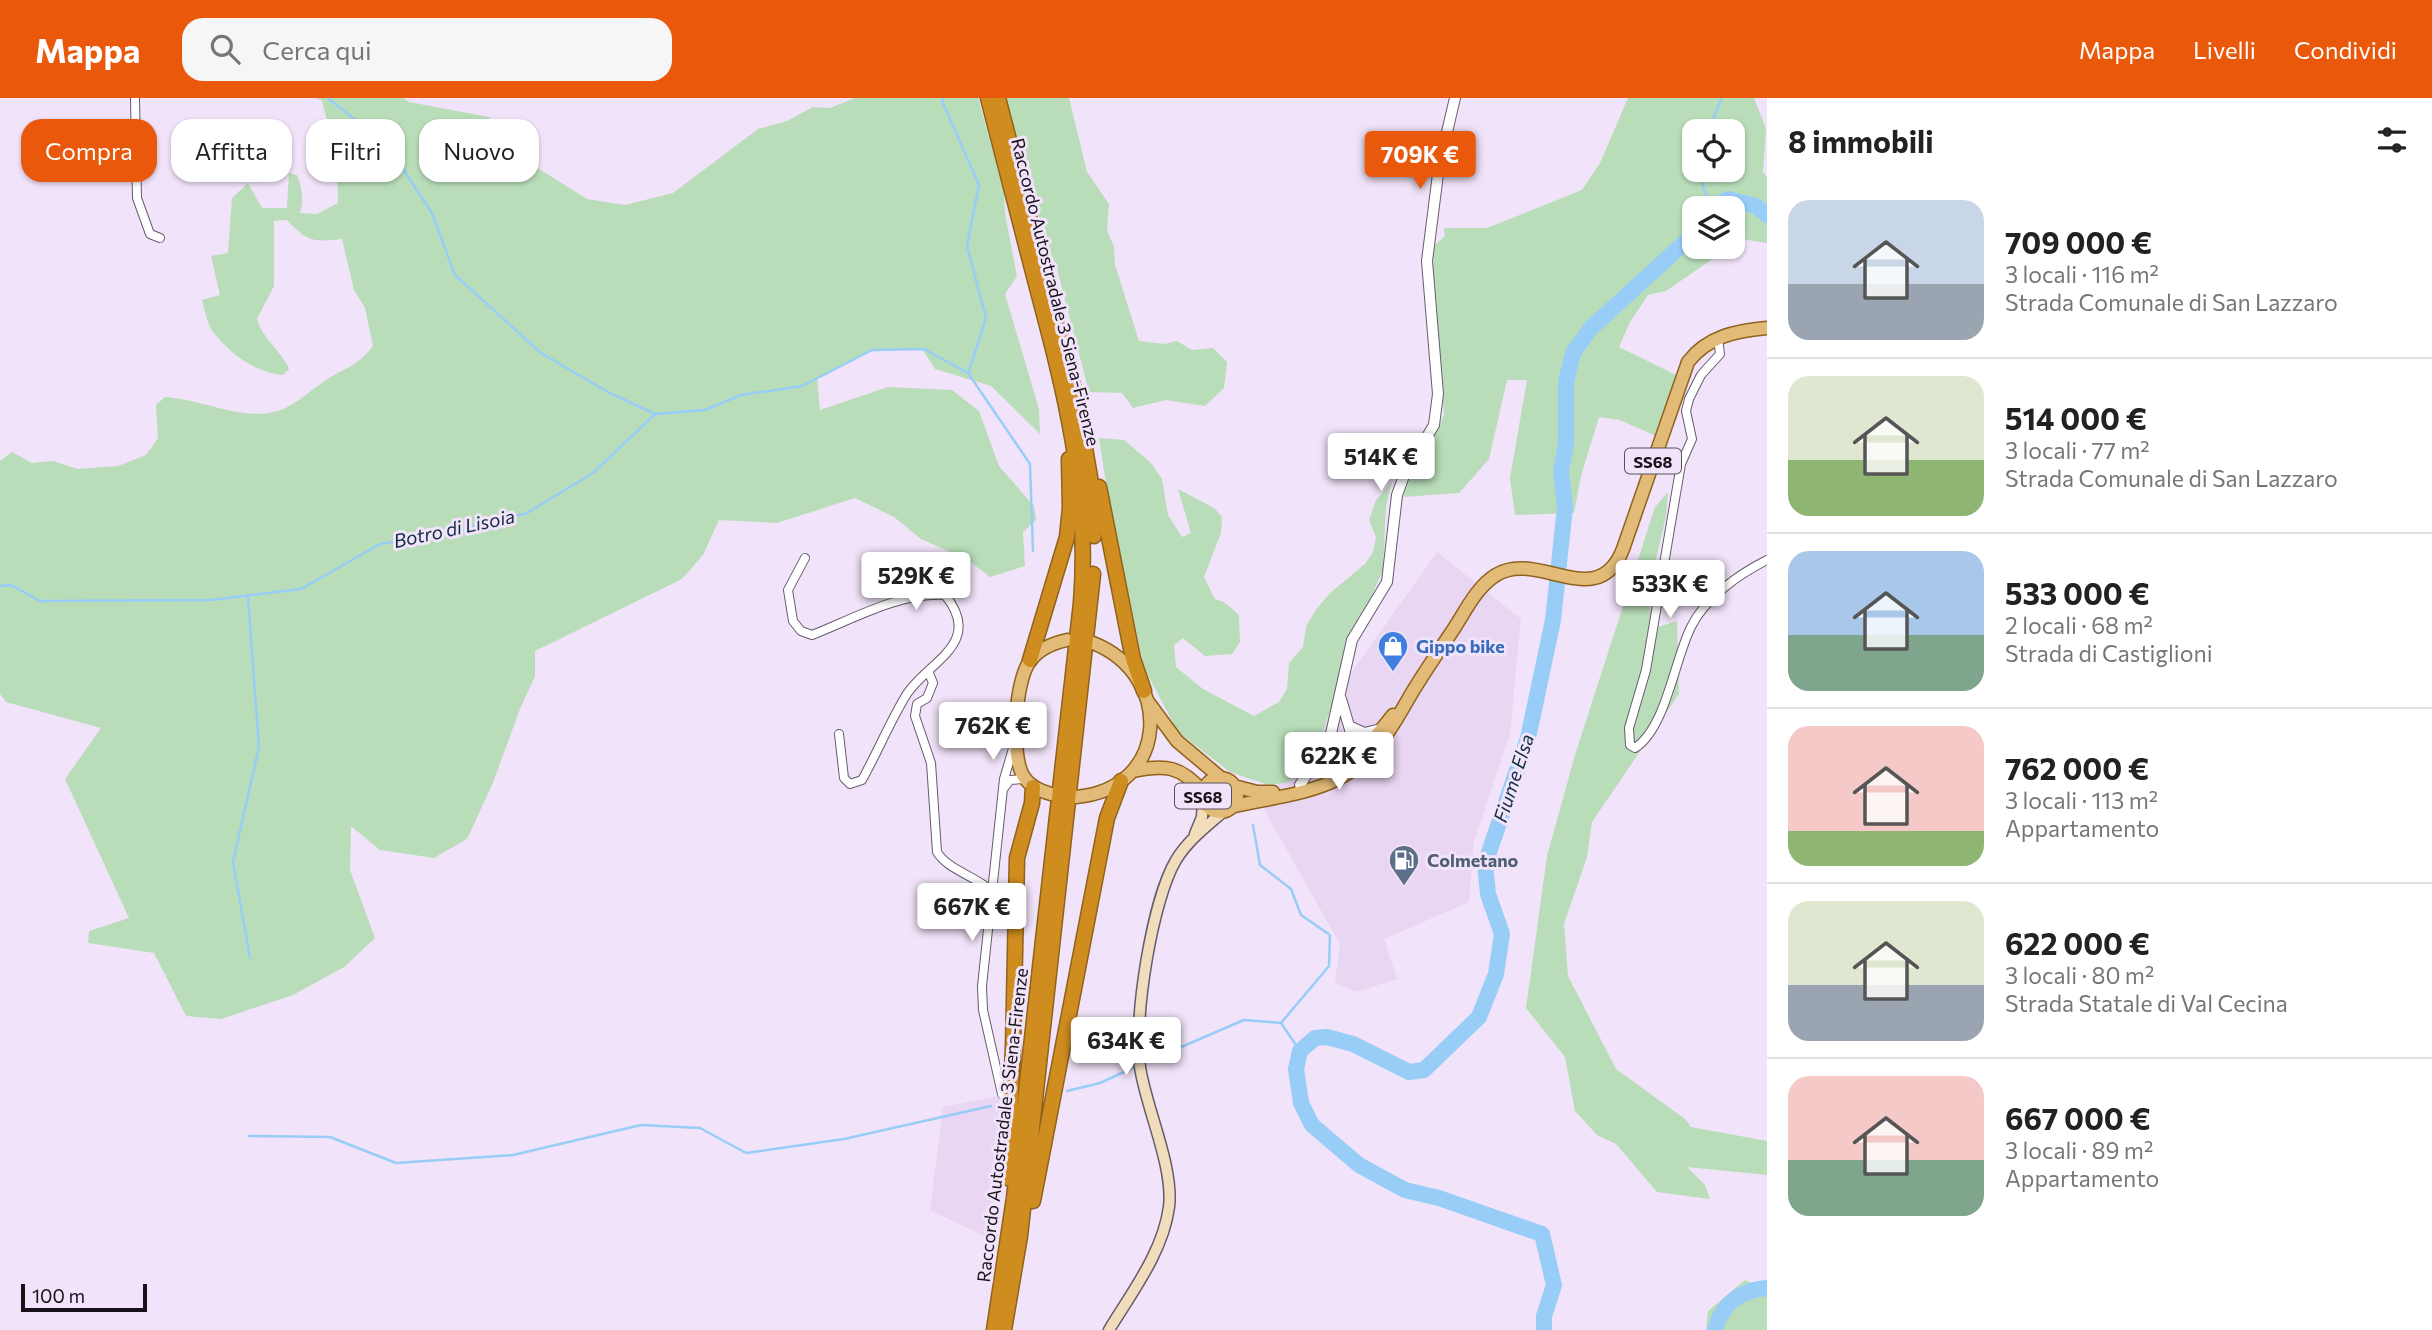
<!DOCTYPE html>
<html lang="it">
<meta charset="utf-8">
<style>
body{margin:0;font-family:Commissioner,sans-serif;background:#f6f6f6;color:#222;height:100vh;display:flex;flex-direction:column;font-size:26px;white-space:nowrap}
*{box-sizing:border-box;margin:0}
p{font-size:23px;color:#767676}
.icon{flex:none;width:38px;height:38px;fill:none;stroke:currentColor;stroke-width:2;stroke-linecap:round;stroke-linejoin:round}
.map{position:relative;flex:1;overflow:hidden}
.sheet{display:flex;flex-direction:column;background:#fff;width:665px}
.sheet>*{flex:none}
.banner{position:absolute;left:21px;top:21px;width:665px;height:63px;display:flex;gap:14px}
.fabs{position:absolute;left:1682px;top:21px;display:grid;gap:14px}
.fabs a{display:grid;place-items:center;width:63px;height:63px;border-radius:14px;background:#fff;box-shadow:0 2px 5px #0004;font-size:35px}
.scale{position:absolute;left:21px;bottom:18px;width:126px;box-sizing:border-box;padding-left:7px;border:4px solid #171219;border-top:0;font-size:19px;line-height:24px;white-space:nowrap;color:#171219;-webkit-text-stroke:5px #f1e3f9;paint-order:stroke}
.price{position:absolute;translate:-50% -60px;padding:0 16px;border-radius:7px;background:#fff;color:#222;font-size:23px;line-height:46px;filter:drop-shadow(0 2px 4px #0008)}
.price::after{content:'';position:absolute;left:50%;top:42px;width:21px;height:16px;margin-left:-10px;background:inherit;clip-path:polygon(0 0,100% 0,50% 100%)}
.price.on{background:#ea580c;color:#fff}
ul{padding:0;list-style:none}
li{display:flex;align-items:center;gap:21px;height:175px;padding:0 21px}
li+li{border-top:2px solid #e0e0e0}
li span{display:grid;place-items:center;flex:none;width:196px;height:140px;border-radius:21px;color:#555}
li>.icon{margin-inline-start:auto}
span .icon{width:84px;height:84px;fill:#fffc;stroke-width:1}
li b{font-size:30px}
h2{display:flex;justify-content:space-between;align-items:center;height:84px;padding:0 21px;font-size:30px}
.pill{padding:0 24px;border-radius:21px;background:#fff;box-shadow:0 2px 5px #0004;font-size:24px;line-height:63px}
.pill.on{background:#ea580c;color:#fff}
header{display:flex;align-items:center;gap:42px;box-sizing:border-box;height:98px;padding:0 35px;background:#ea580c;color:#fff}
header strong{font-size:33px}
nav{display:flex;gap:38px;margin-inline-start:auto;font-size:24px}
.search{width:490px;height:63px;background:#f6f6f6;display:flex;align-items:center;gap:18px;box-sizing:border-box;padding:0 24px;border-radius:21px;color:#767676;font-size:26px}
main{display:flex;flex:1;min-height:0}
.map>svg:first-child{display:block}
.built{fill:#e8d6f2}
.green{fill:#b9ddb9;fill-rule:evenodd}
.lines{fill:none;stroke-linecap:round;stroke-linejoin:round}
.stream{stroke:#98cdf7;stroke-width:2.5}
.river{stroke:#98cdf7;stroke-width:16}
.minor-casing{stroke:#665b6d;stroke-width:10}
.tertiary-casing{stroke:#665b6d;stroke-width:12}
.secondary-casing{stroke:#665b6d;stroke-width:13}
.primary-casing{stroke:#8f621d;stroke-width:15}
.motorway-casing{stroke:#8f621d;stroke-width:17}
.minor{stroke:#fff;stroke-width:8}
.tertiary{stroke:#fff;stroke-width:10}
.secondary{stroke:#f1ddbc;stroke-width:10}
.primary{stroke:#e3bb79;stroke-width:12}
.motorway{stroke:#d08d1f;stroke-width:14}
.labels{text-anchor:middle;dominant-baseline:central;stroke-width:6;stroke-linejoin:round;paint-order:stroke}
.shield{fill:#f1e3f9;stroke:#58515c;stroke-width:2}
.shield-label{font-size:16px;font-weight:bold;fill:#171219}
.street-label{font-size:18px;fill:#171219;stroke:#f1e3f9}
.shop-label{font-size:18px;font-weight:bold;fill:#366cbe;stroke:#f1e3f9;text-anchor:start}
.service-label{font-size:18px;font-weight:bold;fill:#4e5e75;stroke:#f1e3f9;text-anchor:start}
.water-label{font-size:19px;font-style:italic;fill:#0f2d42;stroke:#f1e3f9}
</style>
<header>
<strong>Mappa</strong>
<div class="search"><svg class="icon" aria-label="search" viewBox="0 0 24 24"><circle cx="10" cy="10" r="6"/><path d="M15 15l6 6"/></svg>Cerca qui</div>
<nav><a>Mappa</a><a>Livelli</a><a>Condividi</a></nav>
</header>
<main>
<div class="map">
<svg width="1767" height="1232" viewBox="0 0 1767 1232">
<rect width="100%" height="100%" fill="#f1e3f9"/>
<!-- built -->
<path class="built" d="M1437 454 1521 521 1510 635 1474 744 1469 804 1384 841 1397 881 1356 894 1335 885 1340 846 1262 708 1268 687 1292 682 1328 622 1335 598Z
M999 998 1004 1034 996 1144 930 1112 943 1009Z"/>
<!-- green -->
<path class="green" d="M316 0H403L409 4 489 19 504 49 587 101 625 107 673 95 758 31 787 23 813 9 830 10 855 0H978L1004 92 1005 116 1017 178 1005 196 1039 311 1040 336 991 288 935 271 923 252H872L817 279 820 312 888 289 952 292 979 313 999 368 1034 408 1036 422 1023 434 1025 468 990 479 968 462 921 441 894 419 855 400 777 425 719 422 703 457 682 481 535 553V578L520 611 492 687 467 741 434 760 380 752 351 728 350 772 375 840 344 869 293 897 221 921 186 918 154 855 88 845 89 833 129 820 65 681 101 630 6 604 0 596V363L12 354 32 365 53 363 78 371 118 368 146 357 158 340 156 307 165 299C202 301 245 325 281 312 297 306 312 291 326 282 347 268 357 269 373 248L365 210 354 192 342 141C312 144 308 144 287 122L274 123V188L257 221C263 242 281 252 289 271L283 277C256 275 230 256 213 234 207 226 205 212 202 202L220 197 211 158 228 155 232 100 248 85 262 110H287L289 75 297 77C302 90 304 102 300 115L317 116 338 105 337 60 322 3Z
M1005 0H1069L1087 74 1109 106 1107 132 1114 149 1115 167 1139 243 1165 246 1177 243 1192 252 1213 250 1227 264 1224 290 1205 308 1166 302 1133 310 1122 295 1089 294 1056 167 1045 143Z
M1628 0H1754L1766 31 1763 74 1767 79V145L1741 141 1733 147 1732 110H1694V149H1730L1666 193 1648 197 1630 224 1619 249 1676 277 1656 338 1620 322 1599 319 1581 378 1574 415 1515 417 1510 380 1527 282H1507L1489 361 1459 395 1403 399C1412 369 1435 346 1444 316L1433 178 1434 148 1445 138 1444 130H1487L1582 92 1600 65ZM1694 33H1732V72H1694Z
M1099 340 1124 342 1151 365 1162 381 1168 417 1182 439 1191 435 1178 391 1214 410 1222 419 1221 435 1204 479 1215 501 1224 504 1239 517 1240 544 1232 556 1205 558 1183 540 1174 547 1176 569 1203 591 1254 618 1279 604 1287 591 1289 565 1303 549 1306 529 1315 513 1330 495 1365 466 1373 454 1376 439 1369 422 1376 402 1392 384 1386 407 1383 472 1372 497 1346 541 1335 598 1320 642 1296 679 1285 685 1268 687 1230 674 1178 634 1144 570 1107 392Z
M1668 394 1666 418 1647 501 1655 530 1677 523 1679 596 1592 724 1587 759 1564 826 1568 878 1616 971 1685 1021 1691 1029 1767 1043V1077L1687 1069 1705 1087 1710 1101 1657 1094 1616 1046 1597 1037 1575 1013 1565 959 1526 910 1547 758 1575 657 1655 409Z
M1745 1182 1767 1191V1232H1706L1708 1213Z"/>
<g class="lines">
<!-- stream -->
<path class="stream" d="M328 0 387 47 432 115 455 177 541 255 608 294 655 316
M943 0V5L979 87 967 148 986 220 969 273
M1708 33 1722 0
M1705 72C1698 85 1706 96 1712 108
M0 488 11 487 40 503 212 502 301 491 380 446 446 435 527 415 593 375 655 316 705 312 741 297 802 288 872 252 924 251 968 275 1030 366 1033 453
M248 500 259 649 233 764 250 860
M1253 727 1260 767 1291 791 1301 817 1330 837 1329 868 1281 925 1300 953
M1144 965 1244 922 1281 925
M1067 993 1100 985 1135 969
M249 1038 330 1039 396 1065 513 1057 641 1027 700 1030 746 1055 844 1041 991 1008"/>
<!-- river -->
<path class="river" d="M1711 110 1728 101 1756 108 1767 117
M1544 1232V1218L1554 1187 1542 1136 1439 1100 1405 1092 1359 1067 1312 1027 1301 1005 1296 971 1300 953 1315 940 1327 939 1353 946 1409 974 1424 972 1479 919 1496 876 1502 836 1488 796 1485 766 1528 640 1553 522 1565 409 1561 373 1566 346V284L1573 255 1591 230 1694 136
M1715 1232C1722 1205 1741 1192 1767 1190"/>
<!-- minor casing -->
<g class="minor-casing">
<path id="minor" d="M135 0 137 100 150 136 160 140
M1718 240 1720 256 1701 277 1689 301 1686 313 1692 341 1681 366 1646 572 1629 630 1630 647 1635 650C1666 630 1674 563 1691 529 1705 500 1739 476 1767 462
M805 460 788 492 793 523 801 533 812 537C853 521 900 494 945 497 986 547 924 565 905 599 889 626 877 655 862 682L850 686 844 680 839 636
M929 575 933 585 927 600 917 606 915 618 931 665 937 754C948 772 974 777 993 794
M1004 690 1010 682 1024 681
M1002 996 983 912 982 888 1004 681 1014 647"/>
</g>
<!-- tertiary casing -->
<g class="tertiary-casing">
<path id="tertiary" d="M1341 601 1354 645 1355 665
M1349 628 1364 635 1381 631
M1330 640 1336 661 1349 669
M1300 687 1330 640 1352 542 1387 484 1397 397 1405 375 1434 327 1438 296 1427 163 1439 68 1455 0"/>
</g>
<!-- secondary casing -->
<g class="secondary-casing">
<path id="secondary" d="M1195 736 1202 719 1203 701
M1109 1232C1132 1194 1163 1154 1169 1109 1174 1069 1146 1010 1140 969 1133 923 1152 802 1176 762 1188 742 1207 728 1224 713"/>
</g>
<!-- primary casing -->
<g class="primary-casing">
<path id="primary" d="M1149 605 1177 643 1221 680
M1343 670 1368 648 1393 617
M1133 673C1165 666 1181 668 1203 694
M1203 697a17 17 0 1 1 34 0a17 17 0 1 1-34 0Z
M1234 688 1257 694H1273
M1051 696C1041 693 1030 689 1024 679 1010 659 1015 582 1030 563 1039 551 1053 545 1067 542
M1076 699C1170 691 1174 577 1093 545
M1231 709C1264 701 1298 698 1329 685 1371 668 1389 635 1410 598 1423 576 1437 556 1451 535 1464 516 1476 489 1496 477 1538 451 1598 516 1623 451L1688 264C1708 238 1736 233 1767 230"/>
</g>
<!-- motorway casing -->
<g class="motorway-casing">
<path id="motorway" d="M988 0C1004 62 1020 124 1036 186 1065 295 1090 390 1081 505L1014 1100 994 1232
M998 0 1076 299 1090 379 1094 438
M1099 389 1133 561 1144 593
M1030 562 1067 439 1070 410 1069 361
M1007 1080 1013 949 1017 760 1032 705 1033 689
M1033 1103 1107 720 1121 683
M1004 1232 1020 1138 1093 476"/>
</g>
<!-- minor -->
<use href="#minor" class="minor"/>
<!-- tertiary -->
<use href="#tertiary" class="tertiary"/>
<!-- secondary -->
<use href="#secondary" class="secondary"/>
<!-- primary -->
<use href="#primary" class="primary"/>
<!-- motorway -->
<use href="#motorway" class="motorway"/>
</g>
<!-- icons -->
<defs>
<g id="shop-pin" transform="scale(1.575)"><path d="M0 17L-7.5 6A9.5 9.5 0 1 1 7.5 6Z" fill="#3f7fe0" stroke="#f1e3f9"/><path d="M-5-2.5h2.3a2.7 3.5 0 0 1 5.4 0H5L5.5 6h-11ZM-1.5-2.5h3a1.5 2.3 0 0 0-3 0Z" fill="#fff"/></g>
<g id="fuel-pin" transform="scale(1.575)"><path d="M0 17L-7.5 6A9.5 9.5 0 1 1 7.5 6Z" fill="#5c6f8a" stroke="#f1e3f9"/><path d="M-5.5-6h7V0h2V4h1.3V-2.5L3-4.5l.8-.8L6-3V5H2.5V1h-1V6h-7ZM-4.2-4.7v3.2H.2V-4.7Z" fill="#fff"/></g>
</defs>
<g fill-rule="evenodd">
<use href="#shop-pin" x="1393" y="548"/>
<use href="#fuel-pin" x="1404" y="762"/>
</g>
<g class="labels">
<!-- shield labels -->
<g class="shield">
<rect x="1625" y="350.5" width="56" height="25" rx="5"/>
<rect x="1175" y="685.5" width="56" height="25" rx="5"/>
</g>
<g class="shield-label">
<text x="1653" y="363">SS68</text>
<text x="1203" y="698">SS68</text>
</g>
<!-- street labels -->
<g class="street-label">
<text transform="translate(1056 194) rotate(76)">Raccordo Autostradale 3 Siena-Firenze</text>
<text transform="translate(1002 1027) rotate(-83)">Raccordo Autostradale 3 Siena-Firenze</text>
</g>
<!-- shop labels -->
<g class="shop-label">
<text x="1416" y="548">Gippo bike</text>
</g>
<!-- service labels -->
<g class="service-label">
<text x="1427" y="762">Colmetano</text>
</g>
<!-- water labels -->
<g class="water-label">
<text transform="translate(454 430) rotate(-12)">Botro di Lisoia</text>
<text transform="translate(1513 680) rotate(-72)">Fiume Elsa</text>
</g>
</g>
</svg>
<div class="fabs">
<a><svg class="icon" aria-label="locate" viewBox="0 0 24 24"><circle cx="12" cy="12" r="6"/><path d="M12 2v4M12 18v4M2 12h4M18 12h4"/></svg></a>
<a><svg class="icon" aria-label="layers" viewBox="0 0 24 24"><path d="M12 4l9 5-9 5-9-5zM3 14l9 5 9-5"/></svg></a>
</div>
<div class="scale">100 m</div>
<b class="price on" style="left:1420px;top:93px">709K €</b>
<b class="price" style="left:1381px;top:395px">514K €</b>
<b class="price" style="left:916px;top:514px">529K €</b>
<b class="price" style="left:1670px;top:522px">533K €</b>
<b class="price" style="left:993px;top:664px">762K €</b>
<b class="price" style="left:1339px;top:694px">622K €</b>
<b class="price" style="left:972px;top:845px">667K €</b>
<b class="price" style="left:1126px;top:979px">634K €</b>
<div class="banner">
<a class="pill on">Compra</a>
<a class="pill">Affitta</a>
<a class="pill">Filtri</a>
<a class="pill">Nuovo</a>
</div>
</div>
<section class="sheet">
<h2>8 immobili<svg class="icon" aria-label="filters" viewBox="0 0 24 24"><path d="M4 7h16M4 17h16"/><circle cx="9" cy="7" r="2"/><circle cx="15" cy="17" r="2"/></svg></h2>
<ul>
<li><span style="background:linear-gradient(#c9d6e8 60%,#9aa5b1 0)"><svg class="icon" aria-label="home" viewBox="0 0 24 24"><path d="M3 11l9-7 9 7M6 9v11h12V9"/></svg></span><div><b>709 000 €</b><p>3 locali · 116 m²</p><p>Strada Comunale di San Lazzaro</p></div></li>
<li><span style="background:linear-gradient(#dfe7d0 60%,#8fb573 0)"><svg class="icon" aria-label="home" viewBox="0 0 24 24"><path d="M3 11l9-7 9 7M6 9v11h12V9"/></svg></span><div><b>514 000 €</b><p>3 locali · 77 m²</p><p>Strada Comunale di San Lazzaro</p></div></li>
<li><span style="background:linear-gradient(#a9c7e8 60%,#7fa58c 0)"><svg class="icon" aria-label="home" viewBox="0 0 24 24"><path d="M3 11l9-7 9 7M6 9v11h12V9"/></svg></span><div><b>533 000 €</b><p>2 locali · 68 m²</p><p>Strada di Castiglioni</p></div></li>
<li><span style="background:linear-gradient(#f6c9c9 75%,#8fb573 0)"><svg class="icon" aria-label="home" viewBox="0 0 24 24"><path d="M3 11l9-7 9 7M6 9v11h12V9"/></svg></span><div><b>762 000 €</b><p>3 locali · 113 m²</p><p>Appartamento</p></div></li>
<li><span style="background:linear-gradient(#dfe7d0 60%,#9aa5b1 0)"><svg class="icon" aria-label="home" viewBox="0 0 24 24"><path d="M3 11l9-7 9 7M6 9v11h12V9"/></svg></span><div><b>622 000 €</b><p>3 locali · 80 m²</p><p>Strada Statale di Val Cecina</p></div></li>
<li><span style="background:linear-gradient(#f6c9c9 60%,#7fa58c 0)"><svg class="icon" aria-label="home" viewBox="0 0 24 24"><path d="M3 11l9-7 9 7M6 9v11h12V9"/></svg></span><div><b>667 000 €</b><p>3 locali · 89 m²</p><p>Appartamento</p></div></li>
</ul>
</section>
</main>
